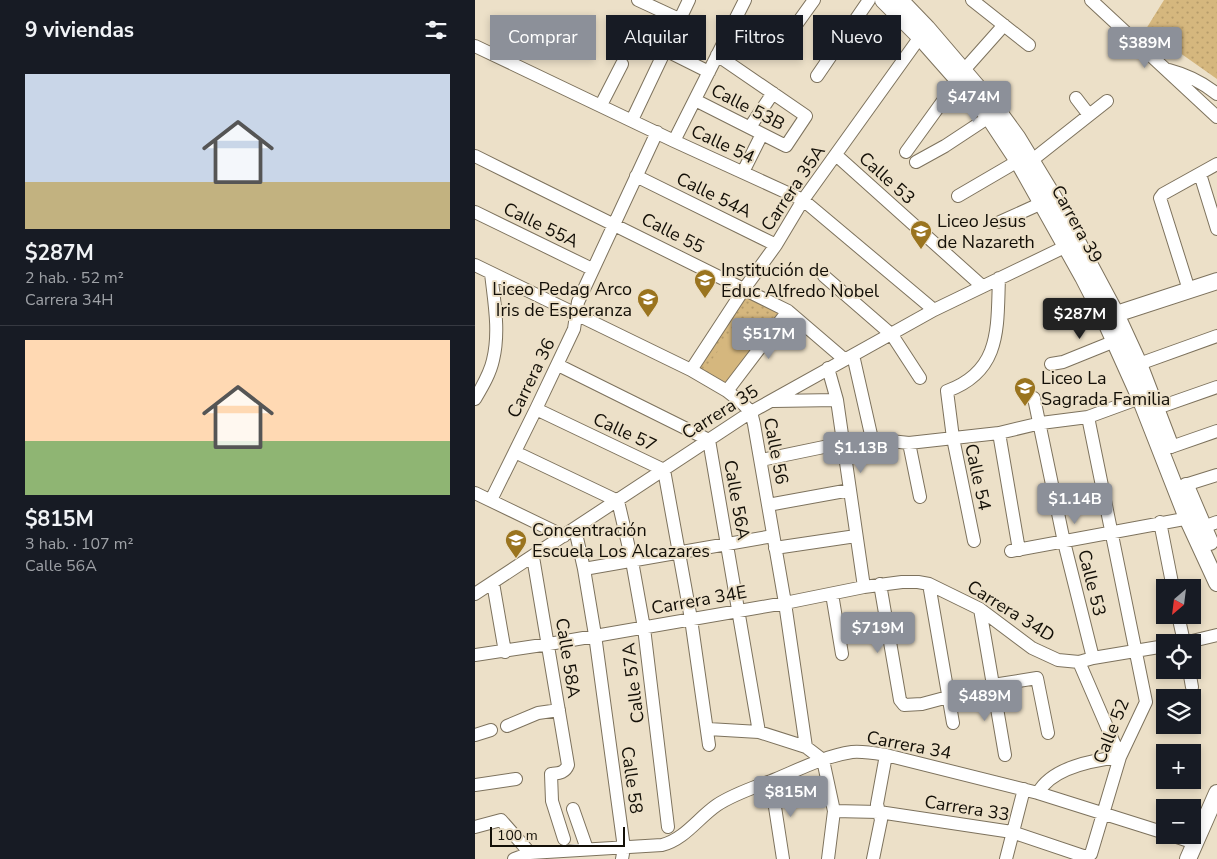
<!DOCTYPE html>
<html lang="es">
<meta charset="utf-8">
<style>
body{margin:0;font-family:"Nunito Sans",sans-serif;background:#20242c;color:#f1f3f6;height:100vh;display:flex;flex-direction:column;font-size:19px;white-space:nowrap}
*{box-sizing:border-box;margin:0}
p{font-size:16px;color:#9ea1a6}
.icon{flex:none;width:28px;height:28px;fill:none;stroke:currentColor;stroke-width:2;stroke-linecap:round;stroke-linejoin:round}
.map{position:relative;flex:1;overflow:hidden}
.drawer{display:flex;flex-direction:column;background:#171b24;width:475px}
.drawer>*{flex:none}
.banner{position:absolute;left:15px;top:15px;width:475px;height:45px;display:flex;gap:10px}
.needle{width:32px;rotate:208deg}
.controls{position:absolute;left:681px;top:579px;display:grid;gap:10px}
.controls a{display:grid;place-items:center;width:45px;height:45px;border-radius:0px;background:#171b24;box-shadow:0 2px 8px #0003;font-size:25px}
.scale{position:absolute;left:15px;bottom:12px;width:135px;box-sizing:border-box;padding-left:5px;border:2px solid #130f07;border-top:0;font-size:14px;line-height:18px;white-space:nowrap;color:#130f07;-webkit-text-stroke:4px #ece0c8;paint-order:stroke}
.price{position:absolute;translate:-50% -42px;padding:0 11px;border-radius:5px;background:#8c9099;color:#fff;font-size:16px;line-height:32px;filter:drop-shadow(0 1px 2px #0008)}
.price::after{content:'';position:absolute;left:50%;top:30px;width:15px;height:11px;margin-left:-8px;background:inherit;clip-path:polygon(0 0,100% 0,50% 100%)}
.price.active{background:#222;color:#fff}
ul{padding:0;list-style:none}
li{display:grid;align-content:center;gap:10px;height:265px;padding:0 25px}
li+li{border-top:1px solid #363941}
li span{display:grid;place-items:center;height:155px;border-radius:0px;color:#555}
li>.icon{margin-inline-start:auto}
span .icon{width:90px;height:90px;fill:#fffc;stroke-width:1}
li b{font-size:21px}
h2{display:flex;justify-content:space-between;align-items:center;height:60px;padding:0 25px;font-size:21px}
.tag{padding:0 18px;border-radius:0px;background:#171b24;box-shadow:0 2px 8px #0003;font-size:18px;line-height:45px}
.tag.active{background:#8c9099;color:#fff}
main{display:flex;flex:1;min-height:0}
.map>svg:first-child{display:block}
.park{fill:url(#park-dots)}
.pitch{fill:#d5b77e}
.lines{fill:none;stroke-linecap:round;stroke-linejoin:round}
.minor-casing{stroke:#7d725d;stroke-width:14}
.major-casing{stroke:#7d725d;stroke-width:18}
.minor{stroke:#fff;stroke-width:12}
.major{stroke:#fff;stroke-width:16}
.labels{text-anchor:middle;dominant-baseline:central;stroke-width:4;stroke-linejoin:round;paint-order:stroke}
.street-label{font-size:18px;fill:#130f07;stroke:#ece0c8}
.poi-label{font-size:18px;fill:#130f07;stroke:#ece0c8;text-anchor:start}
</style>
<main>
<section class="drawer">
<h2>9 viviendas<svg class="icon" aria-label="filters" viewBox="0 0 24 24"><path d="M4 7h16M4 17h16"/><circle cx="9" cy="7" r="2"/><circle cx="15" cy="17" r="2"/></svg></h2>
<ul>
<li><span style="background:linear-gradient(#c9d6e8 70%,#c2b280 0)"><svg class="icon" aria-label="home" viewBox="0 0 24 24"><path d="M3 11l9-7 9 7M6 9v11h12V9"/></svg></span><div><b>$287M</b><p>2 hab. · 52 m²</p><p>Carrera 34H</p></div></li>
<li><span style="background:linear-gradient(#ffd9b3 65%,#8fb573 0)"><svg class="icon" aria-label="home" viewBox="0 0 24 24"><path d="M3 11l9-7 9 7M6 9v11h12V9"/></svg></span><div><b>$815M</b><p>3 hab. · 107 m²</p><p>Calle 56A</p></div></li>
</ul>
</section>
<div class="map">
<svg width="742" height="859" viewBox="0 0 742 859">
<defs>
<pattern id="park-dots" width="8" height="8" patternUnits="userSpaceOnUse" patternTransform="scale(1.25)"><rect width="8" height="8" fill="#d5b77e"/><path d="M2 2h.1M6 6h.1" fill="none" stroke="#b69c6b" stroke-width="1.8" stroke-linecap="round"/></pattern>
</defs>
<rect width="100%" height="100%" fill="#ece0c8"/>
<!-- park -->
<path class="park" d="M689 0H742V79L671 29Z
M269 289 313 311 252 391 216 370Z"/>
<!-- pitch -->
<path class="pitch" d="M256 333 280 351 254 385 230 369Z"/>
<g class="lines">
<!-- minor casing -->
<g class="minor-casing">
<path id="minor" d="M163 0 204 19
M497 0 554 45
M616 0 742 117
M0 46 199 141 328 200 459 310
M306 46 339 0
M190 50 234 72
M489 70 529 25
M694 70C713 75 727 82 742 94
M342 76 394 0
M601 98 614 115
M220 100 311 146 331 116 242 55
M126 105 147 64
M157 120 214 0
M275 127 298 93
M199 141 270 0
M431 152 483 80
M361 155 507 286
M0 156 313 311 369 359
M556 161 632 101
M441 162 470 146 514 117
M268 172 287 134
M725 174 742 229
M161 176 301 245
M483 196 543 161
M0 212 117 269
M525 222 567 203
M0 265 216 370 252 391 266 402 276 412 279 424 310 603 331 747
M349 276 417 335 445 378
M714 290 685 198 688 194 742 164
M378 355 397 439 434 443 524 433 566 423 613 417 665 398
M576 364 588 362 640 341
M664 364 742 336
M83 365 234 440 284 732
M353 368 362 400 389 587
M216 370 269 289 301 245 328 200 450 30
M252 391 313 311
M559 398 589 542 618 658
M0 399C7 387 15 374 18 360 25 331 19 301 16 273
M298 401 362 400
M682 408 742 387
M61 409 189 470 216 619 234 745
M524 433 544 550
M434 443 445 497
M696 447 742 431
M40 452 143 501 157 561 169 628 193 827
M286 460 368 443
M710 485 742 475
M0 493 89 536
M16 500 61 409 99 329 103 302 182 132
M293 505 375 490
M685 522 698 588
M100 529 109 569 120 635 149 848 147 859
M720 530 742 522
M499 541 478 438 472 391C527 371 522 327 524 278
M300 548 381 536
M536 551 720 517
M58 557 93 765C90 773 84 773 76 774L77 801 89 839
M109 569 298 536
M18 583 30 652
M405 584 425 700 429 705 447 704 518 685 562 678 573 733
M454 584 478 723
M0 594 276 412 459 310 598 243
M357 594 367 654
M505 609 530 755
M703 615 709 642
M713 642 742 635
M0 655 74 644 310 603 389 587 427 582H443L454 584 505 609 557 648 583 660 604 662 618 658 690 646
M714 670 717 687
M32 726 63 713 84 710
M233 729 284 732 331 747 348 760 359 811 353 859
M0 735 16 730
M296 781 308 859
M0 785 41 779
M563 793C577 767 619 760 645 757L604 662
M98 809 112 849
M359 811 404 812 537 832 611 857 616 854 645 757 671 702 613 417
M0 827 26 820 55 853
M696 835 720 843
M39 859 55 853 187 845C210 839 223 818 242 805 260 793 281 787 301 779 325 769 350 756 377 752 388 751 399 753 411 755L563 793 690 833
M398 859 406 820 402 804 411 755
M531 859 549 789"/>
</g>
<!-- major casing -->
<g class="major-casing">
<path id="major" d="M408 0 445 37 483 80 514 117 543 161 608 277 629 318 665 398 712 518 742 583
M425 0 452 28 523 111 542 137 579 198 641 314 664 364 695 445
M632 317 742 281
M711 486 735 542
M713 859 742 793"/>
</g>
<!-- minor -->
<use href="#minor" class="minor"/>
<!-- major -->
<use href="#major" class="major"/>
</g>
<!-- icons -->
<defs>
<g id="school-pin" transform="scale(1.125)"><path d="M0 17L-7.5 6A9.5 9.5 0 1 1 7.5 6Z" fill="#9a741f" stroke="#ece0c8"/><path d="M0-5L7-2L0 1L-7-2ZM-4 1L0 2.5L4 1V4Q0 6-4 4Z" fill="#fff"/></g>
</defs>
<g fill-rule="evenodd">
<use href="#school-pin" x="446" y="231"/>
<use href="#school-pin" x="230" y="280"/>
<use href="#school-pin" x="173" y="299"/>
<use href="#school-pin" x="550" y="388"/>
<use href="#school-pin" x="41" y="540"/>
</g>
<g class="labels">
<!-- street labels -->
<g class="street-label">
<text transform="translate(273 107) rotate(27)">Calle 53B</text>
<text transform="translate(248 144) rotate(25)">Calle 54</text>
<text transform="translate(412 178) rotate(42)">Calle 53</text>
<text transform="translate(318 188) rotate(-56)">Carrera 35A</text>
<text transform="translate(239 195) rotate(26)">Calle 54A</text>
<text transform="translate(602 224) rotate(61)">Carrera 39</text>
<text transform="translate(66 225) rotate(26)">Calle 55A</text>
<text transform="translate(198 233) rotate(27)">Calle 55</text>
<text transform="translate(56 378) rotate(-64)">Carrera 36</text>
<text transform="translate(245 412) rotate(-32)">Carrera 35</text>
<text transform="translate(150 432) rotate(25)">Calle 57</text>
<text transform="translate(301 451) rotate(79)">Calle 56</text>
<text transform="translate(503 477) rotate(78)">Calle 54</text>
<text transform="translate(262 500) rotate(80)">Calle 56A</text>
<text transform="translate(617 583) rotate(76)">Calle 53</text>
<text transform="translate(224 600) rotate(-10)">Carrera 34E</text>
<text transform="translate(536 611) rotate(32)">Carrera 34D</text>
<text transform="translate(93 658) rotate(81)">Calle 58A</text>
<text transform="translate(158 683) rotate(-97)">Calle 57A</text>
<text transform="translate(636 731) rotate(-68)">Calle 52</text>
<text transform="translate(434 745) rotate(11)">Carrera 34</text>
<text transform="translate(157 780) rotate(82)">Calle 58</text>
<text transform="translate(492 808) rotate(9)">Carrera 33</text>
</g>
<!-- poi labels -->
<g class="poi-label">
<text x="462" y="221">Liceo Jesus<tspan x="462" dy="21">de Nazareth</tspan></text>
<text x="246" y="270">Institución de<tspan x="246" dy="21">Educ Alfredo Nobel</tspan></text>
<text x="157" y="289" text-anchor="end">Liceo Pedag Arco<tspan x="157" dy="21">Iris de Esperanza</tspan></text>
<text x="566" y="378">Liceo La<tspan x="566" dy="21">Sagrada Familia</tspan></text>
<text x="57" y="530">Concentración<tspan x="57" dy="21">Escuela Los Alcazares</tspan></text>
</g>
</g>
</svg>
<div class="controls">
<a><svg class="needle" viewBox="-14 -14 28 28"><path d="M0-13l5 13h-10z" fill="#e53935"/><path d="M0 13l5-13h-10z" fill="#9ea1a6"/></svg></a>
<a><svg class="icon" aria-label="locate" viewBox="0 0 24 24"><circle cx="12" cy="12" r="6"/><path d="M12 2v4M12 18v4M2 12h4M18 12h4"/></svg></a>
<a><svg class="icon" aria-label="layers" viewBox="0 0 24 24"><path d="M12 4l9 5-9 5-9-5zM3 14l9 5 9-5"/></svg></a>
<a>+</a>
<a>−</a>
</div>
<div class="scale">100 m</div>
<b class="price" style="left:670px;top:69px">$389M</b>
<b class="price" style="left:499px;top:123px">$474M</b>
<b class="price active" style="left:605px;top:340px">$287M</b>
<b class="price" style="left:294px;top:360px">$517M</b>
<b class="price" style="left:386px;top:474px">$1.13B</b>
<b class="price" style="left:600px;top:525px">$1.14B</b>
<b class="price" style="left:403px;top:654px">$719M</b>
<b class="price" style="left:510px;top:722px">$489M</b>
<b class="price" style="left:316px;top:818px">$815M</b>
<div class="banner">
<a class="tag active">Comprar</a>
<a class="tag">Alquilar</a>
<a class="tag">Filtros</a>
<a class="tag">Nuevo</a>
</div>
</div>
</main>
